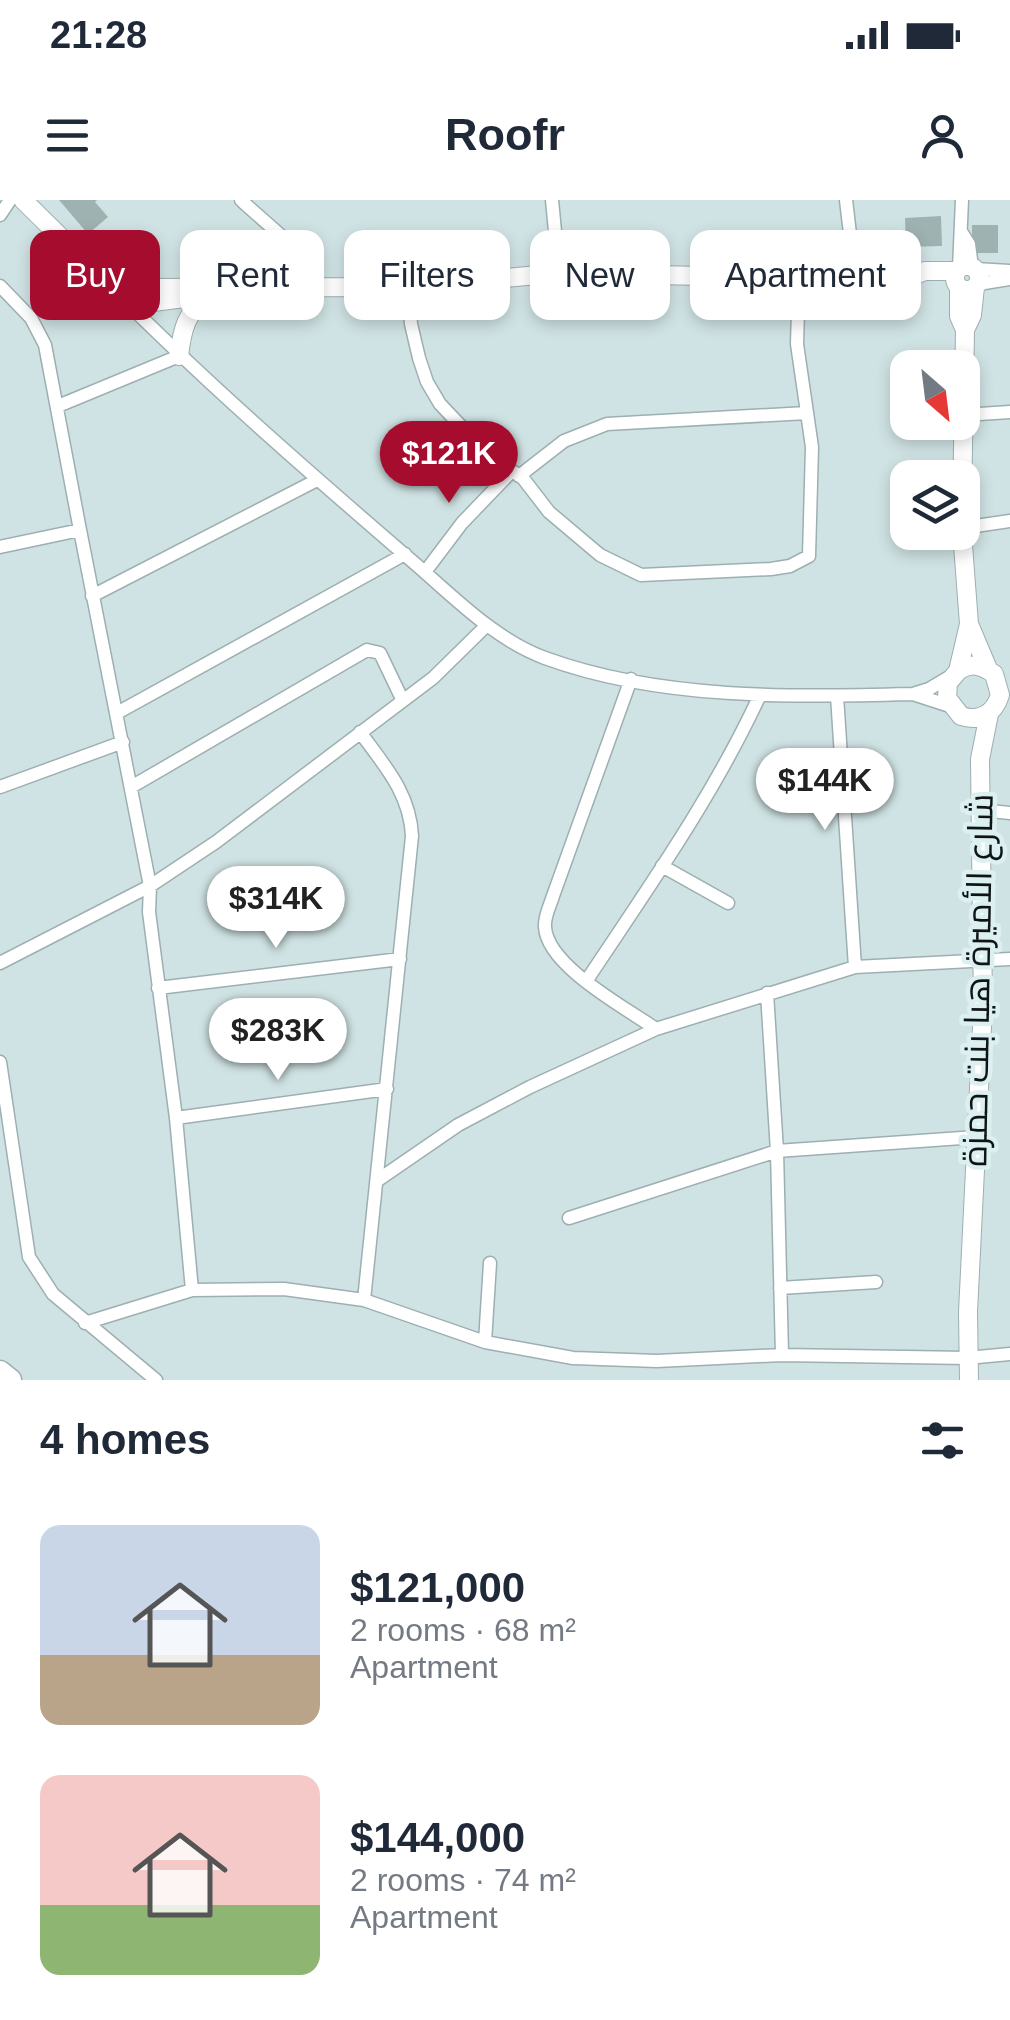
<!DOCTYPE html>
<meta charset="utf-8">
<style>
body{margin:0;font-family:Arial,Cairo,sans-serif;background:#f6f6f7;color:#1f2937;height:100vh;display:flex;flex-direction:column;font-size:38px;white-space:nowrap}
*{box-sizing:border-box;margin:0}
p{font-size:32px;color:#747a83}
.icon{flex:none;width:55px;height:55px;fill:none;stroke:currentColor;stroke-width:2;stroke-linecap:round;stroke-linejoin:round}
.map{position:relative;height:1180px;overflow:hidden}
.drawer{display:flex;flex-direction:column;background:#fff;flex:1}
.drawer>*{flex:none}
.guide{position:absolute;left:30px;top:30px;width:950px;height:90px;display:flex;gap:20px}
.needle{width:65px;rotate:152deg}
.fabs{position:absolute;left:890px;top:150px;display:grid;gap:20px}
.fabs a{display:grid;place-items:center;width:90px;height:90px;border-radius:20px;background:#fff;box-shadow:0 5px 15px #0003;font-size:50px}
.price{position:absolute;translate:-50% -85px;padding:0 22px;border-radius:35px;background:#fff;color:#222;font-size:32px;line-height:65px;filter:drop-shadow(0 2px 5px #0008)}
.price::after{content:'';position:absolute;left:50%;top:60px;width:30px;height:22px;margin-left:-15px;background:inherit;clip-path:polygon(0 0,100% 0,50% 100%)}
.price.current{background:#a60c2e;color:#fff}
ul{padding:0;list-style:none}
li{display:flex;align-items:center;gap:30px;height:250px;padding:0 40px}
li span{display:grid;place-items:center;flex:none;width:280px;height:200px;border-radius:20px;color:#555}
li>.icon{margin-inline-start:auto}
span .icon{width:120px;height:120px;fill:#fffc;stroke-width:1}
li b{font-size:42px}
h2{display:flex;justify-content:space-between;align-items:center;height:120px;padding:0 40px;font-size:42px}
.chip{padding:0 35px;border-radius:20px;background:#fff;box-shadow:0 5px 15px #0003;font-size:35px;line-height:90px}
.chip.current{background:#a60c2e;color:#fff}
.status{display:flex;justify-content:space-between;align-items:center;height:70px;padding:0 50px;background:#fff;direction:ltr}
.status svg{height:28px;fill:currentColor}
header{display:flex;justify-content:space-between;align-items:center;height:130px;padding:0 40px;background:#fff;font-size:45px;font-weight:700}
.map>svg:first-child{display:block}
.building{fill:#9fb2b2}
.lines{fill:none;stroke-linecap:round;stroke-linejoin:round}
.street-casing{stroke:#9dafb0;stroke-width:15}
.secondary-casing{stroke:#9dafb0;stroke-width:20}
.highway-casing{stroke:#9dafb0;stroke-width:25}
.street{stroke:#fff;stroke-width:12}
.secondary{stroke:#fff;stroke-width:18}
.highway{stroke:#fff;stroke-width:22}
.labels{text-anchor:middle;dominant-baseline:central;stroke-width:9;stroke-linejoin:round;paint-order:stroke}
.street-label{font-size:35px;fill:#0f1516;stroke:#ddf0f1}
</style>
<div class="status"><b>21:28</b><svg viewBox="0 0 49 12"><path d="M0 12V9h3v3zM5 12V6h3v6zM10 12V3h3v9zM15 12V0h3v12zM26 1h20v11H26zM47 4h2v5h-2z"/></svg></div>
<header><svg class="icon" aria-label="menu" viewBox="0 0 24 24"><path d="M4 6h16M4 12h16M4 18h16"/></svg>Roofr<svg class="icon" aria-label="person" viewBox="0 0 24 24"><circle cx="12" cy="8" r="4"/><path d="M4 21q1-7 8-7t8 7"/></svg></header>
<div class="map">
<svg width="1010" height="1180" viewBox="0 0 1010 1180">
<rect width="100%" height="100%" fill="#d0e3e4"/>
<!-- building -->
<path class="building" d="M59 0H97L95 2 108 17 88 34Z
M941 16 942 46 906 47 905 18Z
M972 25H998V53H972Z"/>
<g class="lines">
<!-- street casing -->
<g class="street-casing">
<path id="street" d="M241 0C251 10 307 57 309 63 311 71 308 80 306 88
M552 0 559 73
M846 0 855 76
M0 15 10 0
M962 33 969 44 972 67
M959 68 962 0
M975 69 1010 71
M108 84C203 180 303 267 405 355 448 391 491 438 545 458 660 500 792 497 913 494L929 489 951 476
M978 84 1010 79
M0 86 31 118 45 145 80 330 0 347
M408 87 411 124 419 158 427 182 440 204 492 259 522 277 549 312 600 355 641 375 771 369 790 366 809 356 812 247 797 144 799 78
M276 88 287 48 283 41
M58 206 179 156
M964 215 1010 212
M519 276 564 241 607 224 807 213
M962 328 1010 321
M80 330 150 686 149 712 176 918 192 1090
M425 372 462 323 511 272
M92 396 317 280
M631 479 553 696C550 706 544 717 545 727 547 766 626 808 656 829
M913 494 950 506
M837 496 855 767
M117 513 405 354
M360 532C384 565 410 593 412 636L364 1100
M0 587 123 542
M131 587 367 450 380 453 402 499
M981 610 1010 613
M662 666 728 703
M0 763 150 686 216 642 433 478 487 425
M587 780C648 688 712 598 759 497
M158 788 400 759
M767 793 777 951 782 1155
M0 862 29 1057 53 1094 156 1180
M176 918 387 889
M378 980 458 925 530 887 656 829 855 767 1010 759
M569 1018 777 951 976 937
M780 1088 876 1082
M85 1123 192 1090 284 1089 364 1100 485 1142 573 1158 657 1161 782 1155 967 1158 1010 1154
M485 1142 490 1063"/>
</g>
<!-- secondary casing -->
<g class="secondary-casing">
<path id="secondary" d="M23 0 108 84 156 88 408 87 559 73 799 78 912 76 925 71H956
M955 78a12 12 0 1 1 24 0a12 12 0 1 1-24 0Z
M959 87V116L965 130
M129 105 201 96
M179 156C182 130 186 111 209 97
M962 305 965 130 972 115 975 87
M962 332 969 424 988 469
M958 471C970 462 982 465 994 474L1000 495C994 514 980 522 961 516L947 498 948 483 958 471 969 424
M969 1180 968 1112 983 807 980 559 989 514"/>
</g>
<!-- highway casing -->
<g class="highway-casing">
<path id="highway" d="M0 1172 10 1180"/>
</g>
<!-- street -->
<use href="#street" class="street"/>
<!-- secondary -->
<use href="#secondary" class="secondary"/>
<!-- highway -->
<use href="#highway" class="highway"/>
</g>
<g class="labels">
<!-- street labels -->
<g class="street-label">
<text transform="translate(977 780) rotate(-89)">شارع الأميرة هيا بنت حمزة</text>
</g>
</g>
</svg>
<div class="fabs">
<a><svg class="needle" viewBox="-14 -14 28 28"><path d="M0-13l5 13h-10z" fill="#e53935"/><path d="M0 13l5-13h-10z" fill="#747a83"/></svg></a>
<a><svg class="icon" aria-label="layers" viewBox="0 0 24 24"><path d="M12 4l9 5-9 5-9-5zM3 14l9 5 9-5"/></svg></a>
</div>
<b class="price current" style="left:449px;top:306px">$121K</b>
<b class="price" style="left:825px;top:633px">$144K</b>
<b class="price" style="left:276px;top:751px">$314K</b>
<b class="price" style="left:278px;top:883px">$283K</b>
<div class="guide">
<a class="chip current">Buy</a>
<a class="chip">Rent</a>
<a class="chip">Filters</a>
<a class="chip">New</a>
<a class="chip">Apartment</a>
</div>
</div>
<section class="drawer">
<h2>4 homes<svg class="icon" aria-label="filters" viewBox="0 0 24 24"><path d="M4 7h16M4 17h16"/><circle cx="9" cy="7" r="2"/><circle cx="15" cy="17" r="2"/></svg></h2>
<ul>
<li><span style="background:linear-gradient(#c9d6e8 65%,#b9a48a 0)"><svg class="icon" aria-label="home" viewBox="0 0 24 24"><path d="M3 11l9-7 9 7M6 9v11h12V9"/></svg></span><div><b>$121,000</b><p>2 rooms · 68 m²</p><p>Apartment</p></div></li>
<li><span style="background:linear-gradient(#f6c9c9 65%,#8fb573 0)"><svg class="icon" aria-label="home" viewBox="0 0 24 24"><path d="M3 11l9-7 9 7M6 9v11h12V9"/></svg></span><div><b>$144,000</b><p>2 rooms · 74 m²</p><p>Apartment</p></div></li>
</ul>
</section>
